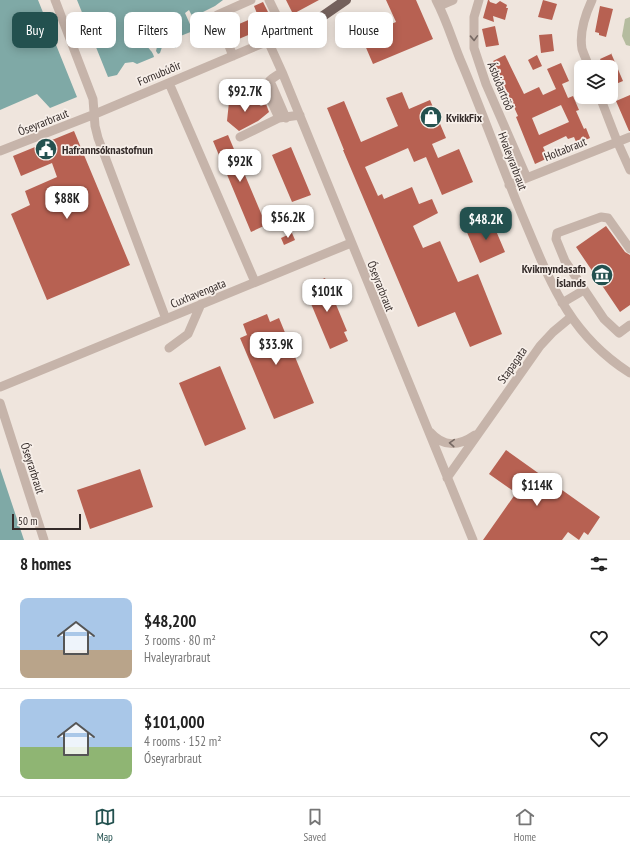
<!DOCTYPE html>
<meta charset="utf-8">
<style>
body{margin:0;font-family:"PT Sans Narrow",sans-serif;background:#f6f6f6;color:#222;height:100vh;display:flex;flex-direction:column;font-size:15px;white-space:nowrap}
*{box-sizing:border-box;margin:0}
p{font-size:13px;color:#767676}
.icon{flex:none;width:22px;height:22px;fill:none;stroke:currentColor;stroke-width:2;stroke-linecap:round;stroke-linejoin:round}
.map{position:relative;height:540px;overflow:hidden}
.panel{display:flex;flex-direction:column;background:#fff;flex:1}
.panel>*{flex:none}
.guide{position:absolute;left:12px;top:12px;width:400px;height:36px;display:flex;gap:8px}
.controls{position:absolute;left:574px;top:60px;display:grid;gap:8px}
.controls a{display:grid;place-items:center;width:44px;height:44px;border-radius:8px;background:#fff;box-shadow:0 2px 10px #0003;font-size:20px}
.scale{position:absolute;left:12px;bottom:10px;width:69px;box-sizing:border-box;padding-left:4px;border:2px solid #342b29;border-top:0;font-size:11px;line-height:14px;white-space:nowrap;color:#342b29;-webkit-text-stroke:3px #f7efe9;paint-order:stroke}
.price{position:absolute;translate:-50% -34px;padding:0 9px;border-radius:8px;background:#fff;color:#222;font-size:13px;line-height:26px;filter:drop-shadow(0 1px 2px #0008)}
.price::after{content:'';position:absolute;left:50%;top:24px;width:12px;height:9px;margin-left:-6px;background:inherit;clip-path:polygon(0 0,100% 0,50% 100%)}
.price.on{background:#23514f;color:#fff}
ul{padding:0;list-style:none}
li{display:flex;align-items:center;gap:12px;height:100px;padding:0 20px}
li+li{border-top:1px solid #e0e0e0}
li span{display:grid;place-items:center;flex:none;width:112px;height:80px;border-radius:8px;color:#555}
li>.icon{margin-inline-start:auto}
span .icon{width:48px;height:48px;fill:#fffc;stroke-width:1}
li b{font-size:17px}
h2{display:flex;justify-content:space-between;align-items:center;height:48px;padding:0 20px;font-size:17px}
.chip{padding:0 14px;border-radius:8px;background:#fff;box-shadow:0 2px 10px #0003;font-size:14px;line-height:36px}
.chip.on{background:#23514f;color:#fff}
.tabs{display:flex;justify-content:space-around;align-items:center;height:56px;border-top:1px solid #e0e0e0;background:#fff;font-size:11px;color:#767676}
.tabs a{display:grid;justify-items:center;gap:2px}
.tabs .on{color:#23514f}
.map>svg:first-child{display:block}
.green{fill:#b5bc9f}
.water{fill:#7fa9a6}
.building{fill:#b76152;fill-rule:evenodd}
.lines{fill:none;stroke-linecap:round;stroke-linejoin:round}
.minor{stroke:#c6b4aa;stroke-width:9}
.major{stroke:#74615c;stroke-width:10}
.oneway{stroke:#766963}
.labels{text-anchor:middle;dominant-baseline:central;stroke-width:3.5;stroke-linejoin:round;paint-order:stroke}
.street-label{font-size:12px;fill:#342b29;stroke:#f7efe9}
.poi-label{font-size:12px;font-weight:bold;fill:#342b29;stroke:#f7efe9;text-anchor:start}
</style>
<div class="map">
<svg width="630" height="540" viewBox="0 0 630 540">
<rect width="100%" height="100%" fill="#efe5dd"/>
<!-- green -->
<path class="green" d="M630 17V46L626 45 622 36 625 19Z"/>
<!-- water -->
<path class="water" d="M0 0H38L77 97 50 108 37 94 0 110Z
M77 0H223L215 6 201 13 206 24 198 28 189 10 185 13 193 31 173 39 176 48 165 45 162 47 160 53 158 54 156 51 158 43 146 19 143 16 137 18V23L146 44C148 49 153 51 154 57L137 64 133 62 125 63 117 75 108 77Z
M0 468 24 540H0Z"/>
<!-- building -->
<path class="building" d="M286 0H319L293 14Z
M386 0H416L433 39 373 64 361 36 396 22Z
M488 0H489L490 2 496 4 500 1 507 5 506 8H508L505 20 493 16 494 22 483 18Z
M543 0 557 4 552 20 538 17Z
M263 2 274 24 234 41 225 18 235 14 239 24 258 16 254 6Z
M600 6 613 9 606 37 599 35V33L595 32Z
M495 26 499 45 486 47 482 29Z
M552 34 554 51 541 53 539 35Z
M611 53 623 81 611 86V67H604L600 59 611 54Z
M505 55 524 94 539 87 543 95 556 89 547 69 561 63 569 81 562 84 568 98 573 96 579 110 576 111 584 129 586 128 590 138 577 144 574 137 568 139 566 136 543 147 548 158 535 164 516 117 518 116 493 61ZM561 105 569 122 539 135 532 118Z
M537 55 542 66 533 70 528 60Z
M402 92 409 109 430 100 446 138 432 144 438 158 459 149 473 182 442 195 426 157 414 162 408 148 365 167 378 196 382 194 384 199 412 187 419 204 432 199 438 213 413 226 423 248 440 241 458 282 478 274 502 334 470 347 455 312 418 327 343 150H344L327 108 344 101 361 142 398 126 386 98Z
M245 95 261 106 266 104 269 112 258 121 239 131 227 121 229 102Z
M630 95V131H629L616 101Z
M74 131 130 265 47 300 11 214 30 205 25 191 57 177 52 163 21 176 13 156Z
M228 135 266 225 251 232 213 141Z
M291 147 311 195 292 202 272 155Z
M491 219 505 252 480 263 466 230Z
M606 226 625 252 630 255V305L620 312 576 247Z
M292 233 295 240 284 245 281 238Z
M325 278 347 331 344 332 348 341 330 349 304 287Z
M267 314 270 322 279 318 314 403 274 419 240 338 247 335 243 324Z
M220 366 246 429 205 446 179 383Z
M506 450 600 517 588 535 584 532 579 540 568 532 562 540H483L516 493 489 474Z
M140 469 153 507 90 529 77 490Z"/>
<g class="lines">
<!-- minor -->
<path class="minor" d="M55 0 93 99 95 126 98 138 166 319
M269 0 285 33
M436 0C446 19 452 39 460 59 483 113 502 168 525 222 551 284 570 335 630 373
M479 0 474 17V48L486 84 527 178
M439 6 453 0
M233 56 217 15 251 0
M589 67C587 61 584 55 582 49 579 32 585 15 592 0
M282 72C275 77 265 81 266 90L279 118 300 115
M270 81 286 118
M169 83 255 282
M600 97 617 141 630 170
M240 137 279 118
M0 151 95 114 268 41 282 72 473 540
M509 185 630 137
M630 249 608 218 601 217 557 233 556 239 565 261 604 319 619 333 630 325
M562 303 584 290
M169 348 188 334 201 304
M0 387 351 243
M0 403 44 540
M430 432C444 448 459 446 475 435
M447 478 540 346 553 332 571 317"/>
<!-- major -->
<path class="major" d="M268 41 320 18 346 0"/>
</g>
<!-- one-way arrows -->
<defs><path id="oneway-chevron" d="M-2-3.5L2.5 0L-2 3.5" fill="none" stroke-width="1.6" stroke-linecap="round" stroke-linejoin="round"/></defs>
<g class="oneway">
<use href="#oneway-chevron" transform="translate(474 38) rotate(88)"/>
<use href="#oneway-chevron" transform="translate(452 443) rotate(-176)"/>
</g>
<!-- icons -->
<defs>
<g id="shop-disc" transform="scale(1.15)"><circle r="9.5" fill="#23514f" stroke="#f7efe9"/><path d="M-5-2.5h2.3a2.7 3.5 0 0 1 5.4 0H5L5.5 6h-11ZM-1.5-2.5h3a1.5 2.3 0 0 0-3 0Z" fill="#fff"/></g>
<g id="civic-disc" transform="scale(1.15)"><circle r="9.5" fill="#23514f" stroke="#f7efe9"/><path d="M-.6-6.5H3V-4.5H.6V-3L4-1V1h2V6H-6V1h2V-1L-.6-3ZM-1.2 2.5V6h2.4V2.5Z" fill="#fff"/></g>
<g id="museum-disc" transform="scale(1.15)"><circle r="9.5" fill="#23514f" stroke="#f7efe9"/><path d="M0-6L6-3V-2H-6V-3ZM-5-1h2V3h-2ZM-1-1h2V3h-2ZM3-1h2V3H3ZM-6 4H6V6H-6Z" fill="#fff"/></g>
</defs>
<g fill-rule="evenodd">
<use href="#shop-disc" x="431" y="117"/>
<use href="#civic-disc" x="46" y="149"/>
<use href="#museum-disc" x="602" y="275"/>
</g>
<g class="labels">
<!-- street labels -->
<g class="street-label">
<text transform="translate(159 73) rotate(-23)">Fornubúðir</text>
<text transform="translate(501 86) rotate(68)">Ásbúðartröð</text>
<text transform="translate(43 122) rotate(-22)">Óseyrarbraut</text>
<text transform="translate(565 149) rotate(-22)">Holtabraut</text>
<text transform="translate(513 161) rotate(69)">Hvaleyrarbraut</text>
<text transform="translate(381 286) rotate(68)">Óseyrarbraut</text>
<text transform="translate(198 293) rotate(-22)">Cuxhavengata</text>
<text transform="translate(512 365) rotate(-55)">Stapagata</text>
<text transform="translate(33 468) rotate(72)">Óseyrarbraut</text>
</g>
<!-- poi labels -->
<g class="poi-label">
<text x="446" y="117">KvikkFix</text>
<text x="62" y="149">Hafrannsóknastofnun</text>
<text x="586" y="268" text-anchor="end">Kvikmyndasafn<tspan x="586" dy="14">Íslands</tspan></text>
</g>
</g>
</svg>
<div class="controls">
<a><svg class="icon" aria-label="layers" viewBox="0 0 24 24"><path d="M12 4l9 5-9 5-9-5zM3 14l9 5 9-5"/></svg></a>
</div>
<div class="scale">50 m</div>
<b class="price" style="left:245px;top:113px">$92.7K</b>
<b class="price" style="left:240px;top:183px">$92K</b>
<b class="price" style="left:67px;top:220px">$88K</b>
<b class="price" style="left:288px;top:239px">$56.2K</b>
<b class="price on" style="left:486px;top:241px">$48.2K</b>
<b class="price" style="left:327px;top:313px">$101K</b>
<b class="price" style="left:276px;top:366px">$33.9K</b>
<b class="price" style="left:537px;top:507px">$114K</b>
<div class="guide">
<a class="chip on">Buy</a>
<a class="chip">Rent</a>
<a class="chip">Filters</a>
<a class="chip">New</a>
<a class="chip">Apartment</a>
<a class="chip">House</a>
</div>
</div>
<section class="panel">
<h2>8 homes<svg class="icon" aria-label="filters" viewBox="0 0 24 24"><path d="M4 7h16M4 17h16"/><circle cx="9" cy="7" r="2"/><circle cx="15" cy="17" r="2"/></svg></h2>
<ul>
<li><span style="background:linear-gradient(#a9c7e8 65%,#b9a48a 0)"><svg class="icon" aria-label="home" viewBox="0 0 24 24"><path d="M3 11l9-7 9 7M6 9v11h12V9"/></svg></span><div><b>$48,200</b><p>3 rooms · 80 m²</p><p>Hvaleyrarbraut</p></div><svg class="icon" aria-label="heart" viewBox="0 0 24 24"><path d="M12 20l-8-8c-3-5 5-10 8-4 3-6 11-1 8 4z"/></svg></li>
<li><span style="background:linear-gradient(#a9c7e8 60%,#8fb573 0)"><svg class="icon" aria-label="home" viewBox="0 0 24 24"><path d="M3 11l9-7 9 7M6 9v11h12V9"/></svg></span><div><b>$101,000</b><p>4 rooms · 152 m²</p><p>Óseyrarbraut</p></div><svg class="icon" aria-label="heart" viewBox="0 0 24 24"><path d="M12 20l-8-8c-3-5 5-10 8-4 3-6 11-1 8 4z"/></svg></li>
</ul>
</section>
<nav class="tabs">
<a class="on"><svg class="icon" aria-label="map" viewBox="0 0 24 24"><path d="M3 6l6-2 6 2 6-2v14l-6 2-6-2-6 2zM9 4v14M15 6v14"/></svg>Map</a>
<a><svg class="icon" aria-label="saved" viewBox="0 0 24 24"><path d="M7 4h10v16l-5-4-5 4z"/></svg>Saved</a>
<a><svg class="icon" aria-label="home" viewBox="0 0 24 24"><path d="M3 11l9-7 9 7M6 9v11h12V9"/></svg>Home</a>
</nav>
